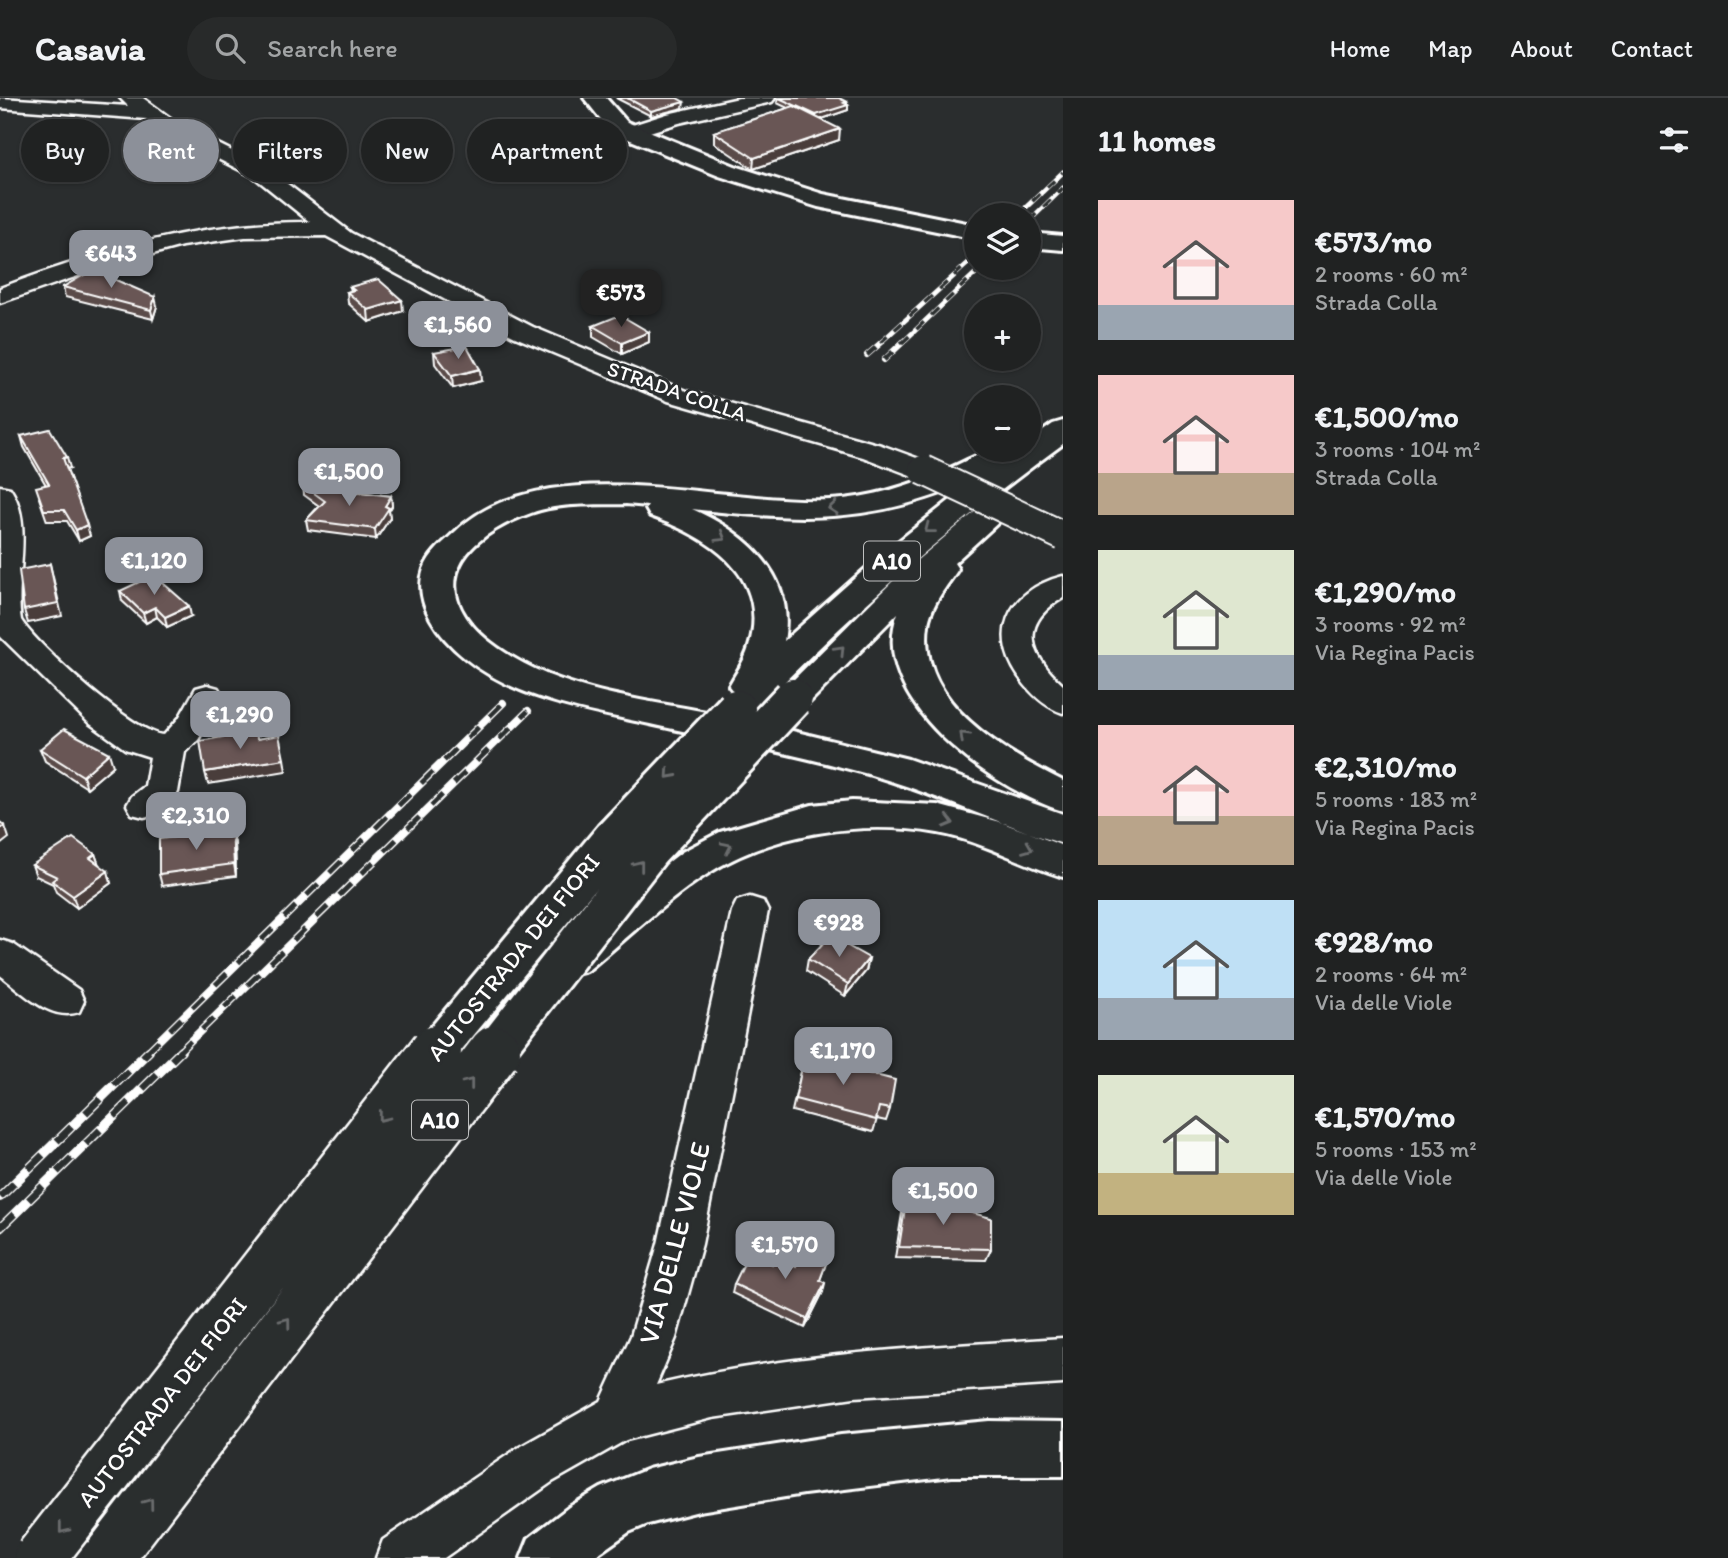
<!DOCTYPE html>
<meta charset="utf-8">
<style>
body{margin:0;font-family:Itim,sans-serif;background:#282a2a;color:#f1f3f6;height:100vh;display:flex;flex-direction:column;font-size:26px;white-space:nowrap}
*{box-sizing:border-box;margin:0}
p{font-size:23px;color:#a2a4a5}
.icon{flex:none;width:38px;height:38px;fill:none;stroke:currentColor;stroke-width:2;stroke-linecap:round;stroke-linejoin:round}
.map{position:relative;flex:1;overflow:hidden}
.details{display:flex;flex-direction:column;background:#202222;width:665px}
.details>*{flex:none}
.hud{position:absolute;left:21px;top:21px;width:665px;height:63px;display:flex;gap:14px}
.fabs{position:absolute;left:964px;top:105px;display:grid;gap:14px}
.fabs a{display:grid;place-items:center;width:77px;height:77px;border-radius:50%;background:#202222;box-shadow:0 2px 5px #0004,0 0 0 2px #3d3f40;font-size:35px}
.price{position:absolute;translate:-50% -60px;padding:0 16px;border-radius:14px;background:#8c9099;color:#fff;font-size:23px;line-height:46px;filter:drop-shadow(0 2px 4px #0008)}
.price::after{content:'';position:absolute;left:50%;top:42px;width:21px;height:16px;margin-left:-10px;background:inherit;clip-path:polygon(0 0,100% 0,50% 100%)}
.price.active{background:#222;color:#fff}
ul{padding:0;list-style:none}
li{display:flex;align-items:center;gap:21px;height:175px;padding:0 35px}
li span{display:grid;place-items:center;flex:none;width:196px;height:140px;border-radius:0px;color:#555}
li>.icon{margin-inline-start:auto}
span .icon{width:84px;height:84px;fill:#fffc;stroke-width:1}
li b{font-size:30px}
h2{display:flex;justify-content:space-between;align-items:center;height:84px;padding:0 35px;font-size:30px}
.chip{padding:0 24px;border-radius:32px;background:#202222;box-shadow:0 2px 5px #0004,0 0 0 2px #3d3f40;font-size:24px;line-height:63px}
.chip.active{background:#8c9099;color:#fff}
header{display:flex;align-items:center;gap:42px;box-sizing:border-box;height:98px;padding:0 35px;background:#202222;border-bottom:2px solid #3d3f40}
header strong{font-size:33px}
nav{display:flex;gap:38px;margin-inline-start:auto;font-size:24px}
.search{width:490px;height:63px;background:#282a2a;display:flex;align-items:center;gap:18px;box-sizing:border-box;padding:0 24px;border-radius:38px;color:#a2a4a5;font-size:26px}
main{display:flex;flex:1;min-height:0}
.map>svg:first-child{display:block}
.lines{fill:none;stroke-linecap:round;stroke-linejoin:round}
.minor-casing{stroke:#fff;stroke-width:5}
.major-casing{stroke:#fff;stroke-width:6}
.highway-casing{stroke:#fff;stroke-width:6}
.minor{fill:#2a2d2e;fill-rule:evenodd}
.major{fill:#2a2d2e;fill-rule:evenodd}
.highway{fill:#2a2d2e;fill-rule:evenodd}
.rail-far3-casing{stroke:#fff;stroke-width:5}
.rail-far2-casing{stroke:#fff;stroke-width:6}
.rail-far1-casing{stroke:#fff;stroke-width:8}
.rail-casing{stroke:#fff;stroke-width:10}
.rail-far3{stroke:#2a2d2e;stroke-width:3.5;stroke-dasharray:10;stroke-linecap:butt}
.rail-far2{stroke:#2a2d2e;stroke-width:4.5;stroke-dasharray:12;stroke-linecap:butt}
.rail-far1{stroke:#2a2d2e;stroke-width:5;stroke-dasharray:16;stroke-linecap:butt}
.rail{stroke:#2a2d2e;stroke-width:7;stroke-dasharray:20;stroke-linecap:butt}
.minor-bridge-casing{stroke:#fff;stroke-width:32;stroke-linecap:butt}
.highway-bridge-far1-casing{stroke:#fff;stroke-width:44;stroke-linecap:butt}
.highway-bridge-casing{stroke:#fff;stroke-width:55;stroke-linecap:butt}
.minor-bridge{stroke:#2a2d2e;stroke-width:28}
.highway-bridge-far1{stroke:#2a2d2e;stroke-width:38}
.highway-bridge{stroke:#2a2d2e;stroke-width:50}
.wall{fill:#5a4b48;stroke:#fff;stroke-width:2}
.shaded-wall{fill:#4a3d3b;stroke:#fff;stroke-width:2}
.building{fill:#695754;stroke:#fff;stroke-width:2}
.oneway{stroke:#6a6c6d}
.labels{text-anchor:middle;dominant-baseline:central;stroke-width:6;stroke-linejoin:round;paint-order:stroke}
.far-street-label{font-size:21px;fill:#fff;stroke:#2a2d2e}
.shield{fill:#2a2d2e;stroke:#bfc0c0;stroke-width:2}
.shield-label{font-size:23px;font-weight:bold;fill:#fff}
.street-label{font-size:24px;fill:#fff;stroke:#2a2d2e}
.near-street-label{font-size:28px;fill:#fff;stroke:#2a2d2e}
</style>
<header>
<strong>Casavia</strong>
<div class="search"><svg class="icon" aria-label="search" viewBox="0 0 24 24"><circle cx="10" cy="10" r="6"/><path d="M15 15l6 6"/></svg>Search here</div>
<nav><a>Home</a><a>Map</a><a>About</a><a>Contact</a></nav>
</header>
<main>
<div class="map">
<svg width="1063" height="1460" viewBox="0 0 1063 1460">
<rect width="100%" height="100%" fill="#2a2d2e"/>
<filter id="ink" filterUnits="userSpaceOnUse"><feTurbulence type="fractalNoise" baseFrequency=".0143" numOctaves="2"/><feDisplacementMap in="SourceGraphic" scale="14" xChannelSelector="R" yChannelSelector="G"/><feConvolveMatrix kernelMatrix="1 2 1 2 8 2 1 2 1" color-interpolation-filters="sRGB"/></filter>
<g filter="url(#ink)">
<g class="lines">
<!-- minor casing -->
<g class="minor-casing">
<path id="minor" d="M0 0 128 8 120 0H143L180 27 268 71 351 135 533 229 686 293 881 347 933 366 937 372 933 378H913L863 359 668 303 515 239 326 138 245 139 182 148 98 171 0 205V190C101 152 201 123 310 124L254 79 166 35 146 21 0 10Z
M739 0H775L772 4 679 25 630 40 620 34 623 30 667 16Z
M0 388 10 390C35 426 14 481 21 522 36 547 136 637 164 637L179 620 196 590 207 587 218 590 223 598 198 642 185 654 178 694 173 703 156 716 144 719 132 716 127 707 132 698 145 688 150 659 125 651 89 625 0 538Z
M1063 478V500C1018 526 1030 557 1063 587V615C1047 610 1036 600 1025 587 986 540 1005 493 1063 478Z
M750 799 763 803 768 813 702 1146 676 1240 656 1287C790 1255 926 1249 1063 1240V1286L854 1299 712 1320 626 1342 552 1384 444 1460H376L383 1442 518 1350 601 1303 631 1238 658 1146 732 813 737 803Z
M0 842 13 846 79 892 84 903 79 914C50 924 23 894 0 877Z"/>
</g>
<!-- major casing -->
<g class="major-casing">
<path id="major" d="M584 0H606L627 24 735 68 823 96 976 127V141L818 109 719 78 611 34Z
M1029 135 1063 138V152L1029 149Z"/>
</g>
<!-- highway casing -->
<g class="highway-casing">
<path id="highway" d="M1063 323V346C950 428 846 519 749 620L743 621 908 661 1049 711 1063 716V746C997 726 935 695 868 676 799 657 729 643 659 628 594 614 518 603 465 560 440 540 412 505 424 471 430 455 443 445 455 434 543 349 720 407 830 402 872 400 912 387 950 370 963 365 975 357 988 353 1000 349 1016 352 1029 352V343L1053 326ZM977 381 881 457 784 543C796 478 747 435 692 411 804 423 871 427 977 381ZM626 406 648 408 646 411 650 418C709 439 771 477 749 549 745 563 736 575 729 588L733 593 718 611 722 617C653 603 573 596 512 559 426 508 442 447 531 415 560 404 595 407 626 406Z
M999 401 1010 403 1014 410 954 465 958 471C947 488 931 506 928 527 917 605 1005 654 1063 683V713C994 692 865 601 898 515L806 608 793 612 780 608 775 600 897 479 988 403Z
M852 703 937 707 1007 726 1063 748V779C1021 766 982 743 938 735 863 722 776 734 712 773 671 798 625 842 587 873L572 877 557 873 551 861 557 849 682 754 720 734 812 707Z
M989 1323 1063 1324V1378H952L804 1396 699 1413 648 1426 629 1434 592 1460H521L529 1440 569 1409 601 1390 648 1371 699 1359 841 1337Z"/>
</g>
<!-- minor -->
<use href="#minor" class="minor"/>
<!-- major -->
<use href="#major" class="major"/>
<!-- highway -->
<use href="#highway" class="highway"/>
<!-- rail-far3 casing -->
<g class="rail-far3-casing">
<path id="rail-far3" d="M1018 117 1063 74
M1029 123 1063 90
M880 245 976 158
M902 245 981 170"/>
</g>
<!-- rail-far2 casing -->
<g class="rail-far2-casing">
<path id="rail-far2" d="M867 257 882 244
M884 262 903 244"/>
</g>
<!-- rail-far1 casing -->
<g class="rail-far1-casing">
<path id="rail-far1" d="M147 954 503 605
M179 954 528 613"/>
</g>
<!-- rail casing -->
<g class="rail-casing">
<path id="rail" d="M0 1099 149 953
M0 1130 181 953"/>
</g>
<!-- rail-far3 -->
<use href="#rail-far3" class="rail-far3"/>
<!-- rail-far2 -->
<use href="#rail-far2" class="rail-far2"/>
<!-- rail-far1 -->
<use href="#rail-far1" class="rail-far1"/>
<!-- rail -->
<use href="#rail" class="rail"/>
<!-- minor-bridge casing -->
<g class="minor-bridge-casing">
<path id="minor-bridge" d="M923 372 1063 438"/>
</g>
<!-- highway-bridge-far1 casing -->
<g class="highway-bridge-far1-casing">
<path id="highway-bridge-far1" d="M435 954 613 740 736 611
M493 954 649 753 793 600"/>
</g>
<!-- highway-bridge casing -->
<g class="highway-bridge-casing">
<path id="highway-bridge" d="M40 1460 436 953
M108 1460 495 953"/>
</g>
<!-- minor-bridge -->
<use href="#minor-bridge" class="minor-bridge"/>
<!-- highway-bridge-far1 -->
<use href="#highway-bridge-far1" class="highway-bridge-far1"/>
<!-- highway-bridge -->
<use href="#highway-bridge" class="highway-bridge"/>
</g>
<!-- wall -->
<path class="wall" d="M616 0H677L683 10 651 18Z
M778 0 847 6 848 12 821 21 839 42 753 71 714 45V34L788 10 777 5Z
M63 189 157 208 153 221 65 199Z
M350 189 403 213 369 224 348 205 347 194 351 193Z
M593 228 649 234V244L622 256 593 239Z
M434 254 481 283 453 290 435 266Z
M21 338 70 370 67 371 90 438 79 443 67 423H47L39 400 46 387 24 349Z
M303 387 391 398 392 408 389 413 390 420 376 441 308 432 306 422 319 408 304 397Z
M120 493 191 518 167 529 157 519 146 525 122 503Z
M40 651 113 668 87 690 45 663Z
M232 732 235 745 236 778 162 788 159 776Z
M95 756 99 767 111 785 77 810 56 794 53 786 36 778 32 767Z
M869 860 866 873 845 898 806 873 808 861Z
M806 952 839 961 837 967 890 1011 886 1023 877 1021 873 1034 792 1013Z
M907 1097 991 1151 986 1162 895 1160 903 1109Z
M828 1160 820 1182 823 1194 805 1230 732 1195 734 1186 772 1166 796 1168Z"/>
<!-- shaded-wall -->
<path class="shaded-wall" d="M684 4 683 10 651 18V13Z
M847 4V7H848V12L816 23V17Z
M840 31 839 42 753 71 754 60Z
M155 199 157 208 153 221 151 212Z
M402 202 403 213 369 224 368 212Z
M649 234V244L622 256V245Z
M480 271 481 283 453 290 452 278Z
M67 359 70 370 66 371 63 360Z
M391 398 392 408 389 413 390 420 376 441 375 431 385 408Z
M87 427 90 438 79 443 76 432Z
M50 466 62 518 28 525 24 512Z
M189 508 191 518 167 529 165 519Z
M155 509 157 519 146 525 143 515Z
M109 655 113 668 87 690 83 678Z
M284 661 286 673 208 686 205 674Z
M5 728 9 740 0 747V731Z
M232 732 235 745 236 778 234 766Z
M95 756 99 767 90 760Z
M108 773 111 785 77 810 73 798Z
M869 860 866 873 845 898 848 886Z
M825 1185 823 1194 805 1230 807 1221Z"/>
<!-- building -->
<path class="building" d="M627 0H677L684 4 651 13Z
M779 0H839L847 4 844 5 848 7 816 17Z
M794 8 840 31 754 60 714 34Z
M93 172 155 199 151 212 63 189Z
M378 181 402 202 368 212 347 194 354 192 350 189Z
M620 217 649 234 622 245 593 228Z
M467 248 480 271 452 278 434 254Z
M50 331 67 359 63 360 87 427 76 432 64 412H44L36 389 49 386 21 338Z
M303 387 391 398 385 408 389 410 375 431 306 422 325 403Z
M50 466 58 505 24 512 19 472Z
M154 477 189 508 165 519 155 509 143 515 120 493Z
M64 631 109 655 83 678 40 651Z
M256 633 257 641 279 637 284 661 205 674 200 643Z
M0 724 5 728 0 731Z
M232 732 234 766 159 776V741Z
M73 740 95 756 90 760 108 773 73 798 52 783 57 779 32 767Z
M830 838 869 860 848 886 808 861Z
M806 952 839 961 836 967 895 982 890 1011 879 1009 876 1022 795 1001Z
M907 1097 991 1120V1151L899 1149Z
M805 1150 828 1160 820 1182 825 1185 807 1221 734 1186 750 1153 772 1166 775 1158 796 1168Z"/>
<!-- one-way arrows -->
<defs><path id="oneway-chevron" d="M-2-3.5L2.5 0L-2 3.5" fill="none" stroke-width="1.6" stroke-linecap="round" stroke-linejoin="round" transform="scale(1.75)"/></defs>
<g class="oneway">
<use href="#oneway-chevron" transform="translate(833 410) rotate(175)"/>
<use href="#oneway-chevron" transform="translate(929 431) rotate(142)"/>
<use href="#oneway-chevron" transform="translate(721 439) rotate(32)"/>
<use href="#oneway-chevron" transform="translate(840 552) rotate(-46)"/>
<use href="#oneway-chevron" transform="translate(964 638) rotate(-136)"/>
<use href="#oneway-chevron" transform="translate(670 676) rotate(132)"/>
<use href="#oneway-chevron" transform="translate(949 724) rotate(15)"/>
<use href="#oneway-chevron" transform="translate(727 749) rotate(-26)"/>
<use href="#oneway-chevron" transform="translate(1028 750) rotate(22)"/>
<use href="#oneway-chevron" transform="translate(639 767) rotate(-52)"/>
<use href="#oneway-chevron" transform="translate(469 985) rotate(-52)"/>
<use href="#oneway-chevron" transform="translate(383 1019) rotate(128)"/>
<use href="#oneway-chevron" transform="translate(286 1224) rotate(-53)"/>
<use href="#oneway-chevron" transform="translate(149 1405) rotate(-53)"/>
<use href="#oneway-chevron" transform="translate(63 1431) rotate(128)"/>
</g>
</g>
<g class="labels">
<!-- far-street labels -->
<g class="far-street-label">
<text transform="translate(677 293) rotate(19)">STRADA COLLA</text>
</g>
<!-- shield labels -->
<g class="shield">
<rect x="864" y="443.5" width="56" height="39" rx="5"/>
<rect x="412" y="1002.5" width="56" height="39" rx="5"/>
</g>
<g class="shield-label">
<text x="892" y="463">A10</text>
<text x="440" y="1022">A10</text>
</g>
<!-- street labels -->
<g class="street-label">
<text transform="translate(513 859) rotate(-51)">AUTOSTRADA DEI FIORI</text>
<text transform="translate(162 1304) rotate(-52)">AUTOSTRADA DEI FIORI</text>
</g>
<!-- near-street labels -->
<g class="near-street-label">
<text transform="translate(674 1145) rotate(-75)">VIA DELLE VIOLE</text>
</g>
</g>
</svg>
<div class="fabs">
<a><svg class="icon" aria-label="layers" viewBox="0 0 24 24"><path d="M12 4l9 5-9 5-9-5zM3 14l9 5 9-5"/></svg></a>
<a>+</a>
<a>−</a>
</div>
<b class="price" style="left:111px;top:192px">€643</b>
<b class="price active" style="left:621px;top:231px">€573</b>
<b class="price" style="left:458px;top:263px">€1,560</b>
<b class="price" style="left:349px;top:410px">€1,500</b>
<b class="price" style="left:154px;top:499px">€1,120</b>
<b class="price" style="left:240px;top:653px">€1,290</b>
<b class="price" style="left:196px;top:754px">€2,310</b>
<b class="price" style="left:839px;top:861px">€928</b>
<b class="price" style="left:843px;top:989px">€1,170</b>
<b class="price" style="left:943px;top:1129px">€1,500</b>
<b class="price" style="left:785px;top:1183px">€1,570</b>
<div class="hud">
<a class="chip">Buy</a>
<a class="chip active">Rent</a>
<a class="chip">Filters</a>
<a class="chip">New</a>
<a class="chip">Apartment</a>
</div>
</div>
<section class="details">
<h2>11 homes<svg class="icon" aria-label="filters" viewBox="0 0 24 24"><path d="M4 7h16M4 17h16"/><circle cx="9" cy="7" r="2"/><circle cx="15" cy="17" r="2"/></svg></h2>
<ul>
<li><span style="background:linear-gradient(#f6c9c9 75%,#9aa5b1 0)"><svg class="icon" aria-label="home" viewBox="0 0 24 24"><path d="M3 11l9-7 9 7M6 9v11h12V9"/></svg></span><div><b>€573/mo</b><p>2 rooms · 60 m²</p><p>Strada Colla</p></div></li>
<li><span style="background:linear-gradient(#f6c9c9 70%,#b9a48a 0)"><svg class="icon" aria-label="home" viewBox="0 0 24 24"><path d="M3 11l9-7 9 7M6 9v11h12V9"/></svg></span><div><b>€1,500/mo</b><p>3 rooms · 104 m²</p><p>Strada Colla</p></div></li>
<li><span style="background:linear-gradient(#dfe7d0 75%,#9aa5b1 0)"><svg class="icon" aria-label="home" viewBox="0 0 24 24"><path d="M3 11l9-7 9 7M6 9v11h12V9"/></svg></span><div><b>€1,290/mo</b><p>3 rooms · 92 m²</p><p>Via Regina Pacis</p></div></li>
<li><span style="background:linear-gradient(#f6c9c9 65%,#b9a48a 0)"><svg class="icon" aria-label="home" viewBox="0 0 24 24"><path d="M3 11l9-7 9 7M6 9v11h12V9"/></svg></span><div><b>€2,310/mo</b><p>5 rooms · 183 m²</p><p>Via Regina Pacis</p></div></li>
<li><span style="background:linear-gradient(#bfe0f5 70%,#9aa5b1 0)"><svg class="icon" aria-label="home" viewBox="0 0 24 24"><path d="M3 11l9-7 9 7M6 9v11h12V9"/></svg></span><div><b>€928/mo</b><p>2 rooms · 64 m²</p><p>Via delle Viole</p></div></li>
<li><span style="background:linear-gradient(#dfe7d0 70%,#c2b280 0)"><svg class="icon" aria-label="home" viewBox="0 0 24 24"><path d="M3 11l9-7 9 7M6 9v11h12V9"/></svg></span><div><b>€1,570/mo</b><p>5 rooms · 153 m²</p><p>Via delle Viole</p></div></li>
</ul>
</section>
</main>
